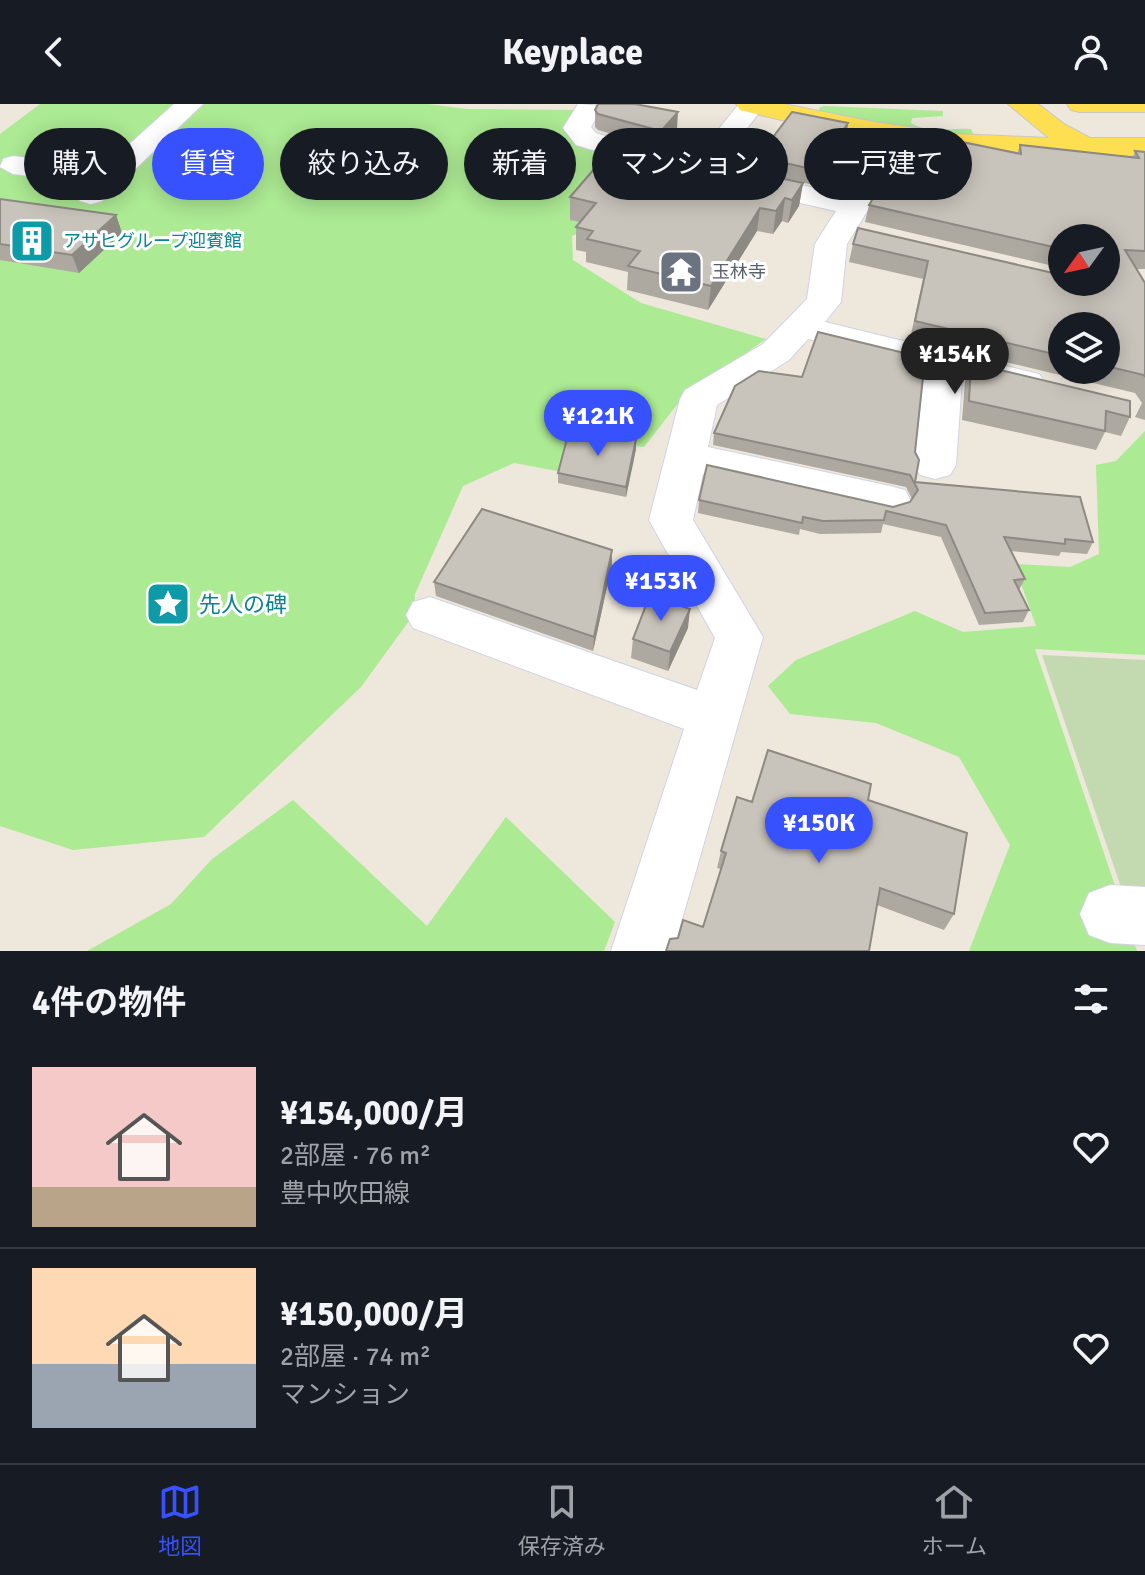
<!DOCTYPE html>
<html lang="ja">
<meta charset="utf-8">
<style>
body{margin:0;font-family:Signika,"Noto Sans JP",sans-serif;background:#242831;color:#f1f3f6;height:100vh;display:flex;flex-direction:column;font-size:30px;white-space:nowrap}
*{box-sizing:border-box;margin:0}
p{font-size:26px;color:#9ea1a6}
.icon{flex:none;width:44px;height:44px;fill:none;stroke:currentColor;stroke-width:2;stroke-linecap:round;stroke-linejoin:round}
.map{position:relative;height:847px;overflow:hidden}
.sheet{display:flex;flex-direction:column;background:#171b24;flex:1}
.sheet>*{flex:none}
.banner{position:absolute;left:24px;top:24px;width:1098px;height:72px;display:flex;gap:16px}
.needle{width:52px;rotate:237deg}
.tools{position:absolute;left:1048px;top:120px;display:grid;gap:16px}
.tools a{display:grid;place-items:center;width:72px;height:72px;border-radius:50%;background:#171b24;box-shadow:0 4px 20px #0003;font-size:40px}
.price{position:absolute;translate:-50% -68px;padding:0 18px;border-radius:28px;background:#3851ff;color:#fff;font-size:26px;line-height:52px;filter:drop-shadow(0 2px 4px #0008)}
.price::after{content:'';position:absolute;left:50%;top:48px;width:24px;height:18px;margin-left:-12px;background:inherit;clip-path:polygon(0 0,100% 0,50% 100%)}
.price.on{background:#222;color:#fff}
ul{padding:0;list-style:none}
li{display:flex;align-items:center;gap:24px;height:200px;padding:0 32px}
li+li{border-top:2px solid #363941}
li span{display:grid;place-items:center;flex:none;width:224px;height:160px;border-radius:0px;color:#555}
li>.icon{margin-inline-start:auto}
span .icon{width:96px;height:96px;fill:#fffc;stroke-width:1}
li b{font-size:34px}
h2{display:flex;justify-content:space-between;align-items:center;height:96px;padding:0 32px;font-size:34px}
.pill{padding:0 28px;border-radius:36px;background:#171b24;box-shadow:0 4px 20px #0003;font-size:28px;line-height:72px}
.pill.on{background:#3851ff;color:#fff}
header{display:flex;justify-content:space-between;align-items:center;height:104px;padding:0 32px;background:#171b24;font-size:36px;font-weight:700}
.tabs{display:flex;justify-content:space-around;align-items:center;height:112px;border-top:2px solid #363941;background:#171b24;font-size:22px;color:#9ea1a6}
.tabs a{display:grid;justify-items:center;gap:4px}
.tabs .on{color:#3851ff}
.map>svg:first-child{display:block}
.green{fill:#acea93}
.cemetery{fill:#c3dab1}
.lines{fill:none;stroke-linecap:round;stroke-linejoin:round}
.minor-casing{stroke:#d1d3e5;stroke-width:2}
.major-casing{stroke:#c8c8c8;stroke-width:2}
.minor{fill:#fff;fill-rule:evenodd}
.major{fill:#fedf51;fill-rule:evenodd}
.wall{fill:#ada9a1;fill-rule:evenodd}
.shaded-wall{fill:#8d8983}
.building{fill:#c9c4bb;stroke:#8d8983;stroke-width:2}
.labels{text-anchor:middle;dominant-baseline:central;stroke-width:6;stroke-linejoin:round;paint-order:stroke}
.far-culture-label{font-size:18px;fill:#0d838f;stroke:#fff;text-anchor:start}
.far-worship-label{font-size:18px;fill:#5b616d;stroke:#fff;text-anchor:start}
.culture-label{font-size:22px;fill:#0d838f;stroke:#fff;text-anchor:start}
</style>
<header><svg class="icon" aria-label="back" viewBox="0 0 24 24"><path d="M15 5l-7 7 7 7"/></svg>Keyplace<svg class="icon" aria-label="person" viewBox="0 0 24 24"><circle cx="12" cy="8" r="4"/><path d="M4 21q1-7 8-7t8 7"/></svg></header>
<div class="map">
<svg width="1145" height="847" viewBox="0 0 1145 847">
<rect width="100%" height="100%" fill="#eee7dc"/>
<!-- green -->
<path class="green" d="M40 0H428L467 5 583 6 573 26 624 50 615 115 572 132 573 156 641 199 766 235 683 293 644 343 567 335 564 348 634 358 627 380 514 359 463 382 415 490 414 510 361 583 204 733 73 746 0 722V30Z
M824 2 943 7V12L912 14 911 19C929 31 950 23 971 25L975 34 820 9 819 4Z
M1145 327V551L1035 545 1137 847H969L1010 741 959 653 876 619 790 610 768 582 796 556 915 507 963 528 1036 522 1014 460 1070 463 1099 450 1096 361 1116 357Z
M293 696 427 822 506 713 615 818 604 847H87L171 800 212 755Z"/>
<!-- cemetery -->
<path class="cemetery" d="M1042 551 1145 556V796L1125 795Z"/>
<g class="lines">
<!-- minor casing -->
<g class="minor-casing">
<path id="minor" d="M174 0H203L102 97 91 100 80 97 76 91 86 79 13 70 0 63 3 55 13 52 104 63Z
M578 0 603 2 591 23 596 29 679 54 684 60 679 66 669 69 576 41 563 24Z
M739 0 765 1 709 74 699 77 689 74 684 68Z
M901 22 911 24 915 30 847 140 841 198 825 218 1039 270 1045 278 1039 286 1026 290 962 274 956 361 950 371 935 375 920 371 914 361 925 264 808 235 789 256 717 301 708 343 890 382 905 386 911 397 905 408 890 412 703 370 693 416 763 533 673 847H611L684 625 413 524 406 511 413 498 430 493 697 586 715 534 649 416 680 295 685 286 763 240 807 195 815 140 836 107 733 84 729 78 733 72 744 69 847 91 891 24Z
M1110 781 1145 783V841L1110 839 1089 831 1080 810 1089 789Z"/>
</g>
<!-- major casing -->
<g class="major-casing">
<path id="major" d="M736 0H784L874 18 958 30 1049 34 1008 0H1038L1064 20 1090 34H1145V52C1096 51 1047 53 998 50 911 44 824 27 740 6Z
M1067 0H1145V8H1080L1071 6Z"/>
</g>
<!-- minor -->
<use href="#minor" class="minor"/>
<!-- major -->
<use href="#major" class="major"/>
</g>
<!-- wall -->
<path class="wall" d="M595 6 677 25 660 44 598 26 595 23Z
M848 19 846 33 814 81 756 68 758 53Z
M1020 41 1133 53 1135 47 1145 48V165H1136L1145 179V316L1135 313 1142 299 1135 289 910 235 923 175 849 158 853 140 1106 178 1062 134V164L865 118 869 101 1017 50ZM1062 222H1106V266H1062Z
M690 55 803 79 799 102 788 119 782 117 773 130 757 127 708 206 627 186 628 168 586 158V148L576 146V123L580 118 570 116V93Z
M0 95 116 111 122 129 79 169 0 156Z
M971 259 1130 313 1121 332 1105 328 1096 346 962 316 965 278Z
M714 329 915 348V378L1093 438 1087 450 1061 448 1059 452 1011 447 1025 475 1019 486 1029 506 1023 518 979 521 941 433 883 420 881 429 820 430 800 425 799 431 698 409 699 396 893 403 910 398 912 395 906 383 713 341Z
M636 335V345L626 393 558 379V369Z
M612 460 593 547 436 492 434 478Z
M688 524 668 567 631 554 633 535Z
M868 696 954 810 944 826 877 801 678 834 703 823 721 765 717 764 721 747 752 698Z"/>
<!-- shaded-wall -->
<path class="shaded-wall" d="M678 8 677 25 660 44 661 27Z
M848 19 846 33 814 81 816 66Z
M803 79 799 102 788 119 792 96Z
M785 94 782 117 773 130 776 107Z
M760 104 757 127 708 206 711 182Z
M116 111 122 129 79 169 72 151Z
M636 335V345L626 393V383Z
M612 446V460L593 547 594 533Z
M690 505 688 524 668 567 670 548Z"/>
<!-- building -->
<path class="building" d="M598 0H635L678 8 661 27 598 10 595 6Z
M792 8 848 19 816 66 758 53Z
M913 28 1021 50 1020 41 1139 54 1135 47 1145 48V147L1125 146 1145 179V273L1144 271 1106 262V222H1062V252L915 217 928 157 853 140 858 124 1062 171V178H1106V134H1062V145L869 101Z
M620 35 690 55 803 79 792 96 785 94 776 107 760 104 711 182 628 162 640 147 587 135 593 127 576 123 596 99 570 93Z
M0 95 116 111 72 151 0 140Z
M818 228 925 254 915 348 919 356 915 378 1080 393 1093 438 1065 435V440L1004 433 1025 475 1014 476 1029 506 985 509 946 421 886 407 884 416 823 417 803 413 802 419 699 396 707 361 893 403 910 398 918 386 910 371 714 329 735 282 759 267 802 273Z
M971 259 1130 297V313L1106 307 1105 327 969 297Z
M569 327 636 335 626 383 558 369Z
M482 405 612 446 594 533 434 478Z
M650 491 690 505 670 548 633 535Z
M768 646 871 680 868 696 967 729 954 810 880 784 869 847H666L670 835 678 834 683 816 703 823 726 749 721 747 737 693 752 698Z"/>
<!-- icons -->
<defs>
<g id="building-square" transform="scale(2.3)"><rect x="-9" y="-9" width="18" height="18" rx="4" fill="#0f9aa8" stroke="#fff"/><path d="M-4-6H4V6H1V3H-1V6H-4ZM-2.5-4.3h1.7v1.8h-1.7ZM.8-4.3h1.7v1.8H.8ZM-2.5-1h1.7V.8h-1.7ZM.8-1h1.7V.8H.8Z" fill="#fff"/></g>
<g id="temple-square" transform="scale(2.3)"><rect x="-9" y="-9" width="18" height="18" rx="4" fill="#6b7280" stroke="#fff"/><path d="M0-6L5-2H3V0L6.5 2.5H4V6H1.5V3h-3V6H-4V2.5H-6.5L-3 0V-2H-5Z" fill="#fff"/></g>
<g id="sight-square" transform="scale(2.3)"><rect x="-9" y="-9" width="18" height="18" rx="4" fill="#0f9aa8" stroke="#fff"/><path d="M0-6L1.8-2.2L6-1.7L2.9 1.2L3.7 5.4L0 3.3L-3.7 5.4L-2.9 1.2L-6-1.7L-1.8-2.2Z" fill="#fff"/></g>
</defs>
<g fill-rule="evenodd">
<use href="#building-square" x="32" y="137"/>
<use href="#temple-square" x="681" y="168"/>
<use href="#sight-square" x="168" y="500"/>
</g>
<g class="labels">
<!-- far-culture labels -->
<g class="far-culture-label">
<text x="63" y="137">アサヒグループ迎賓館</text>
</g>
<!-- far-worship labels -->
<g class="far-worship-label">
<text x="712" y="168">玉林寺</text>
</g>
<!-- culture labels -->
<g class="culture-label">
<text x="199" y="500">先人の碑</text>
</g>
</g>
</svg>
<div class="tools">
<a><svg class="needle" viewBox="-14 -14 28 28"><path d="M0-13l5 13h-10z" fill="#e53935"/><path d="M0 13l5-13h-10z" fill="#9ea1a6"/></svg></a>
<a><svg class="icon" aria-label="layers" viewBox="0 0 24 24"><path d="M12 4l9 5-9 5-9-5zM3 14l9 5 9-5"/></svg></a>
</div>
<b class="price on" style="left:955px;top:292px">¥154K</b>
<b class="price" style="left:598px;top:354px">¥121K</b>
<b class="price" style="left:661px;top:519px">¥153K</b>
<b class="price" style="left:819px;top:761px">¥150K</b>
<div class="banner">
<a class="pill">購入</a>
<a class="pill on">賃貸</a>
<a class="pill">絞り込み</a>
<a class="pill">新着</a>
<a class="pill">マンション</a>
<a class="pill">一戸建て</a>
</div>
</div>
<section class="sheet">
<h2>4件の物件<svg class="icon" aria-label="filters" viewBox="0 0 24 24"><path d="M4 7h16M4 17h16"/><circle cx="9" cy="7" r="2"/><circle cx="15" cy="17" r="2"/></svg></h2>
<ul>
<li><span style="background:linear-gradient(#f6c9c9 75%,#b9a48a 0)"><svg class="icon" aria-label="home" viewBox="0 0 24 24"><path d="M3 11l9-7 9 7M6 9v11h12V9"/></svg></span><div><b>¥154,000/月</b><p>2部屋 · 76 m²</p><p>豊中吹田線</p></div><svg class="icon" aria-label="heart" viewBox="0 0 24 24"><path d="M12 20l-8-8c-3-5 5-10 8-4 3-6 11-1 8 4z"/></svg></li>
<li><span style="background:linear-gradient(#ffd9b3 60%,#9aa5b1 0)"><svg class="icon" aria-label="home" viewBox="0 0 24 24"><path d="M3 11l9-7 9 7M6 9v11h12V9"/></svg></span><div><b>¥150,000/月</b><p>2部屋 · 74 m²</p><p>マンション</p></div><svg class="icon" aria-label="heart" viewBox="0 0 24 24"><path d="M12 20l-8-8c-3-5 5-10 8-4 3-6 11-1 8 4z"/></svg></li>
</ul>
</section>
<nav class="tabs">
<a class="on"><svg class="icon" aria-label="map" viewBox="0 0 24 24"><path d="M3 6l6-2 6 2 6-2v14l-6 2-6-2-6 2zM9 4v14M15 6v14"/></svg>地図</a>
<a><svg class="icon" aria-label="saved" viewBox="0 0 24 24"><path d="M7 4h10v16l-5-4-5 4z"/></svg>保存済み</a>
<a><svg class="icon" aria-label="home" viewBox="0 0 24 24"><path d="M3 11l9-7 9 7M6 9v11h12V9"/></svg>ホーム</a>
</nav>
